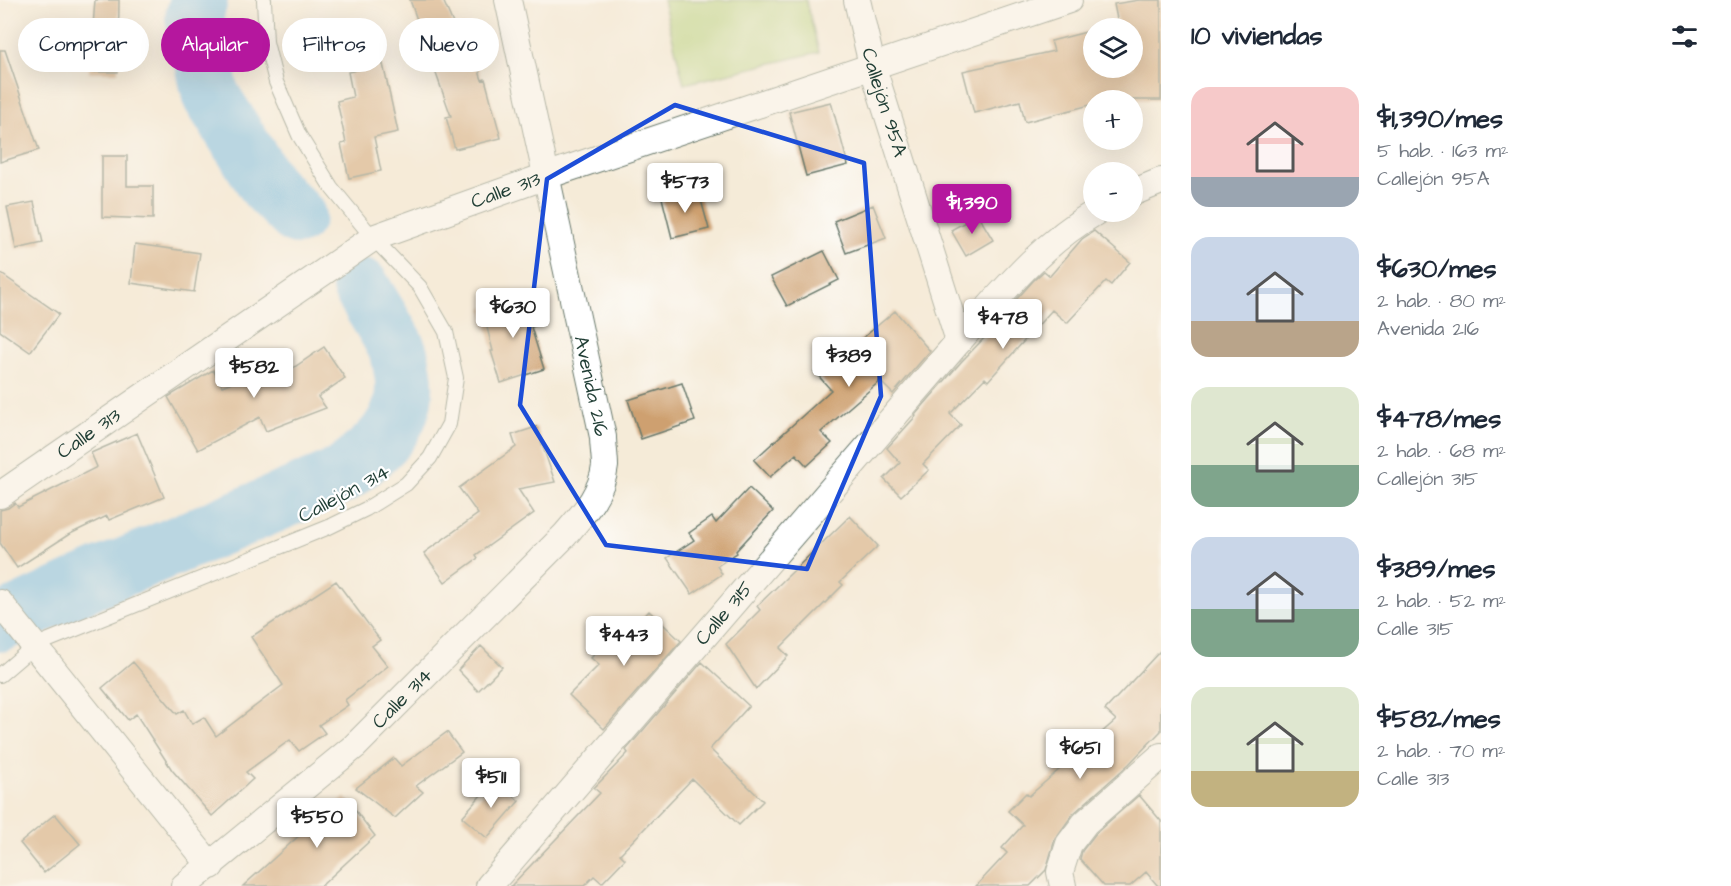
<!DOCTYPE html>
<html lang="es">
<meta charset="utf-8">
<style>
body{margin:0;font-family:"Architects Daughter",sans-serif;background:#f2f2f3;color:#1f2937;height:100vh;display:flex;flex-direction:column;font-size:22px;white-space:nowrap}
*{box-sizing:border-box;margin:0}
p{font-size:20px;color:#747a83}
.icon{flex:none;width:33px;height:33px;fill:none;stroke:currentColor;stroke-width:2;stroke-linecap:round;stroke-linejoin:round}
.map{position:relative;flex:1;overflow:hidden}
.sheet{display:flex;flex-direction:column;background:#fff;width:570px}
.sheet>*{flex:none}
.banner{position:absolute;left:18px;top:18px;width:570px;height:54px;display:flex;gap:12px}
.tools{position:absolute;left:1083px;top:18px;display:grid;gap:12px}
.tools a{display:grid;place-items:center;width:60px;height:60px;border-radius:50%;background:#fff;box-shadow:0 6px 24px #0002;font-size:30px}
.price{position:absolute;translate:-50% -51px;padding:0 14px;border-radius:6px;background:#fff;color:#222;font-size:20px;line-height:39px;filter:drop-shadow(0 2px 3px #0008)}
.price::after{content:'';position:absolute;left:50%;top:36px;width:18px;height:14px;margin-left:-9px;background:inherit;clip-path:polygon(0 0,100% 0,50% 100%)}
.price.active{background:#b5179e;color:#fff}
ul{padding:0;list-style:none}
li{display:flex;align-items:center;gap:18px;height:150px;padding:0 30px}
li span{display:grid;place-items:center;flex:none;width:168px;height:120px;border-radius:18px;color:#555}
li>.icon{margin-inline-start:auto}
span .icon{width:72px;height:72px;fill:#fffc;stroke-width:1}
li b{font-size:26px}
h2{display:flex;justify-content:space-between;align-items:center;height:72px;padding:0 30px;font-size:26px}
.tag{padding:0 21px;border-radius:27px;background:#fff;box-shadow:0 6px 24px #0002;font-size:21px;line-height:54px}
.tag.active{background:#b5179e;color:#fff}
main{display:flex;flex:1;min-height:0}
.map>svg:first-child{display:block}
.green{fill:#b3d37b;stroke:#698858;stroke-width:1.5}
.lines{fill:none;stroke-linecap:round;stroke-linejoin:round}
.river{stroke:#72bdeb;stroke-width:58}
.building{fill:#cea06f}
.service-casing{stroke:#6a7a6d;stroke-width:16}
.minor-casing{stroke:#6a7a6d;stroke-width:28}
.service{stroke:#fff;stroke-width:14}
.minor{stroke:#fff;stroke-width:26}
.marked{fill:none;stroke:#1d4ed8;stroke-width:4.5;stroke-linejoin:round}
.labels{text-anchor:middle;dominant-baseline:central;stroke-width:4.5;stroke-linejoin:round;paint-order:stroke}
.street-label{font-size:20px;fill:#1f3d34;stroke:#fff}
</style>
<main>
<div class="map">
<svg width="1161" height="886" viewBox="0 0 1161 886">
<rect width="100%" height="100%" fill="#fff"/>
<filter id="ink" filterUnits="userSpaceOnUse"><feTurbulence type="fractalNoise" baseFrequency=".0167" numOctaves="2"/><feDisplacementMap in="SourceGraphic" scale="12" xChannelSelector="R" yChannelSelector="G"/><feConvolveMatrix kernelMatrix="1 2 1 2 8 2 1 2 1" color-interpolation-filters="sRGB"/></filter>
<filter id="wash" filterUnits="userSpaceOnUse"><feTurbulence type="fractalNoise" baseFrequency=".008" numOctaves="4" result="noise"/><feDisplacementMap in="SourceGraphic" scale="24" xChannelSelector="R" yChannelSelector="G"/><feGaussianBlur stdDeviation="1.35" result="paint"/><feColorMatrix in="noise" values="0 0 0 0 0 0 0 0 0 0 0 0 0 0 0 0 0 1.4 0 .05"/><feComposite in="paint" operator="in"/></filter>
<g filter="url(#wash)">
<rect width="100%" height="100%" fill="#f5ebd8"/>
<!-- green -->
<path class="green" d="M663 0H806L819 52 684 84Z"/>
<g class="lines">
<!-- river -->
<path class="river" d="M199 0 194 17 211 96 268 187 297 216
M0 623 84 584 340 476C376 451 411 422 403 373 401 366 401 357 398 351 388 329 373 308 361 287"/>
</g>
<g id="blocks">
<!-- building -->
<path class="building" d="M95 0H119L118 72H89L90 27H93Z
M410 0H443L455 28 464 25 482 80 485 79 501 138 455 149 446 117 451 116Z
M1139 0H1161V100H1094V104L1025 122 1020 101 974 113 963 71 1054 51 1051 41 1094 30V68H1132V28H1099L1118 24 1114 4Z
M0 50H5L39 150 0 162Z
M383 64 398 132 374 137 381 171 349 178 341 144 346 143 337 101 353 97 348 72Z
M831 102 848 165 806 176 789 112Z
M102 156H127V186H153V219L102 217Z
M698 189 709 229 672 238 662 198Z
M34 202 43 243 16 249 7 207Z
M873 205 886 238 846 253 834 221Z
M978 215 993 240 966 256 951 230Z
M1094 231 1130 262 1111 285 1106 281 1067 323 1052 310 988 381 985 378 950 414 961 425 923 464 929 470 901 496 884 479 900 463 887 448 916 416 915 415 961 362 991 331 989 330 1033 281 1044 271 1050 276 1082 239Z
M135 244 200 253 194 292 131 283Z
M824 251 839 280 787 306 771 277Z
M0 273 59 314 30 352 0 331Z
M528 297 535 326 531 327 544 369 501 383 491 351H493L482 308Z
M895 311 930 351 893 394 880 381 821 432 832 443 807 466 796 454 770 477 754 460 831 390 814 371 841 347 846 352Z
M324 347 345 378 318 397 326 408 266 431 260 417 198 450 168 397 213 370 222 386 272 366 277 379Z
M682 383 695 421 641 439 628 400Z
M536 427 555 482 518 489 534 513 476 555 478 558 445 582 424 553 478 514 459 488 516 447 512 435Z
M137 433 164 497 109 520 107 516 68 535 17 568 0 543V510L8 508 15 503 18 507 97 467 91 453Z
M749 488 773 511 736 551 737 553 717 566 722 574 692 594 667 558 694 540 689 533 712 517 716 523Z
M850 516 878 546 840 582 843 585 780 648 788 656 756 689 726 644 760 610 757 606Z
M336 581 380 640 372 646 388 666 345 700 348 705 319 725 325 733 299 751 290 740 246 772 253 779 212 816 172 770 136 714 128 720 102 688 133 662 177 714 184 710 192 724 204 717 216 736 283 685 251 637Z
M649 611 681 641 604 729 569 695 599 665 591 658 627 620 634 627Z
M481 646 502 667 478 691 458 670Z
M1161 650V731L1129 764 1073 814 1055 839 1046 870 1030 886H976L1007 853 1002 848 1023 825 1008 811 1026 793 1029 796 1116 720 1105 710Z
M702 662 749 706 710 749 763 801 739 825 692 779 620 854 625 859 602 883 594 876 584 886H511L600 793 594 788 628 753 626 750Z
M447 732 462 752 416 786 423 792 395 818 356 788 394 758 401 766Z
M495 779 519 801 487 838 462 817Z
M1139 795 1161 821V886H1158L1146 872 1130 886H1104L1080 859 1082 851 1096 833Z
M345 797 375 836 321 886H243L302 833 296 827 322 803 329 810Z
M55 814 80 844 44 873 20 843Z"/>
</g>
</g>
<g filter="url(#ink)">
<use href="#blocks" fill-opacity="0" stroke="#6a7a6d" stroke-width="1.5"/>
<g class="lines">
<!-- service casing -->
<g class="service-casing">
<path id="service" d="M0 675 34 646 329 527 366 509 406 484 430 458 449 424 456 378 446 332 420 287 373 238 331 187 299 135 276 82 266 42 264 0"/>
</g>
<!-- minor casing -->
<g class="minor-casing">
<g id="minor">
<path id="s1" d="M857 0 872 65 959 341"/>
<path d="M1132 193 1161 181"/>
<path id="s2" d="M0 495 373 238 546 176 1069 0"/>
<path d="M0 603 211 866"/>
<path id="s3" d="M184 886 355 746 565 535C583 514 602 494 605 466 605 457 603 446 603 437L508 0"/>
<path id="s4" d="M489 886 959 341C1001 294 1041 244 1096 212"/>
<path d="M1063 886 1060 872 1069 844 1085 823 1161 756"/>
</g>
</g>
<!-- service -->
<use href="#service" class="service"/>
<!-- minor -->
<use href="#minor" class="minor"/>
</g>
</g>
<!-- marked area -->
<path d="M0 0H1161V886H0ZM675 105 864 163 881 396 807 569 606 545 520 405 547 179Z" fill="#f5ebd8" fill-opacity=".55" fill-rule="evenodd"/>
<path class="marked" d="M675 105 864 163 881 396 807 569 606 545 520 405 547 179Z"/>
<g class="labels">
<!-- street labels -->
<g class="street-label">
<text stroke="none"><textPath href="#s1" startOffset="106">Callejón 95A</textPath></text>
<text stroke="none"><textPath href="#s2" startOffset="594">Calle 313</textPath></text>
<text transform="translate(591 386) rotate(78)">Avenida 216</text>
<text stroke="none"><textPath href="#s2" startOffset="108">Calle 313</textPath></text>
<text transform="translate(344 494) rotate(-28)">Callejón 314</text>
<text stroke="none"><textPath href="#s4" startOffset="360">Calle 315</textPath></text>
<text stroke="none"><textPath href="#s3" startOffset="288">Calle 314</textPath></text>
</g>
</g>
</svg>
<div class="tools">
<a><svg class="icon" aria-label="layers" viewBox="0 0 24 24"><path d="M12 4l9 5-9 5-9-5zM3 14l9 5 9-5"/></svg></a>
<a>+</a>
<a>−</a>
</div>
<b class="price" style="left:685px;top:214px">$573</b>
<b class="price active" style="left:972px;top:235px">$1,390</b>
<b class="price" style="left:513px;top:339px">$630</b>
<b class="price" style="left:1003px;top:350px">$478</b>
<b class="price" style="left:849px;top:388px">$389</b>
<b class="price" style="left:254px;top:399px">$582</b>
<b class="price" style="left:624px;top:667px">$443</b>
<b class="price" style="left:1080px;top:780px">$651</b>
<b class="price" style="left:491px;top:809px">$511</b>
<b class="price" style="left:317px;top:849px">$550</b>
<div class="banner">
<a class="tag">Comprar</a>
<a class="tag active">Alquilar</a>
<a class="tag">Filtros</a>
<a class="tag">Nuevo</a>
</div>
</div>
<section class="sheet">
<h2>10 viviendas<svg class="icon" aria-label="filters" viewBox="0 0 24 24"><path d="M4 7h16M4 17h16"/><circle cx="9" cy="7" r="2"/><circle cx="15" cy="17" r="2"/></svg></h2>
<ul>
<li><span style="background:linear-gradient(#f6c9c9 75%,#9aa5b1 0)"><svg class="icon" aria-label="home" viewBox="0 0 24 24"><path d="M3 11l9-7 9 7M6 9v11h12V9"/></svg></span><div><b>$1,390/mes</b><p>5 hab. · 163 m²</p><p>Callejón 95A</p></div></li>
<li><span style="background:linear-gradient(#c9d6e8 70%,#b9a48a 0)"><svg class="icon" aria-label="home" viewBox="0 0 24 24"><path d="M3 11l9-7 9 7M6 9v11h12V9"/></svg></span><div><b>$630/mes</b><p>2 hab. · 80 m²</p><p>Avenida 216</p></div></li>
<li><span style="background:linear-gradient(#dfe7d0 65%,#7fa58c 0)"><svg class="icon" aria-label="home" viewBox="0 0 24 24"><path d="M3 11l9-7 9 7M6 9v11h12V9"/></svg></span><div><b>$478/mes</b><p>2 hab. · 68 m²</p><p>Callejón 315</p></div></li>
<li><span style="background:linear-gradient(#c9d6e8 60%,#7fa58c 0)"><svg class="icon" aria-label="home" viewBox="0 0 24 24"><path d="M3 11l9-7 9 7M6 9v11h12V9"/></svg></span><div><b>$389/mes</b><p>2 hab. · 52 m²</p><p>Calle 315</p></div></li>
<li><span style="background:linear-gradient(#dfe7d0 70%,#c2b280 0)"><svg class="icon" aria-label="home" viewBox="0 0 24 24"><path d="M3 11l9-7 9 7M6 9v11h12V9"/></svg></span><div><b>$582/mes</b><p>2 hab. · 70 m²</p><p>Calle 313</p></div></li>
</ul>
</section>
</main>
